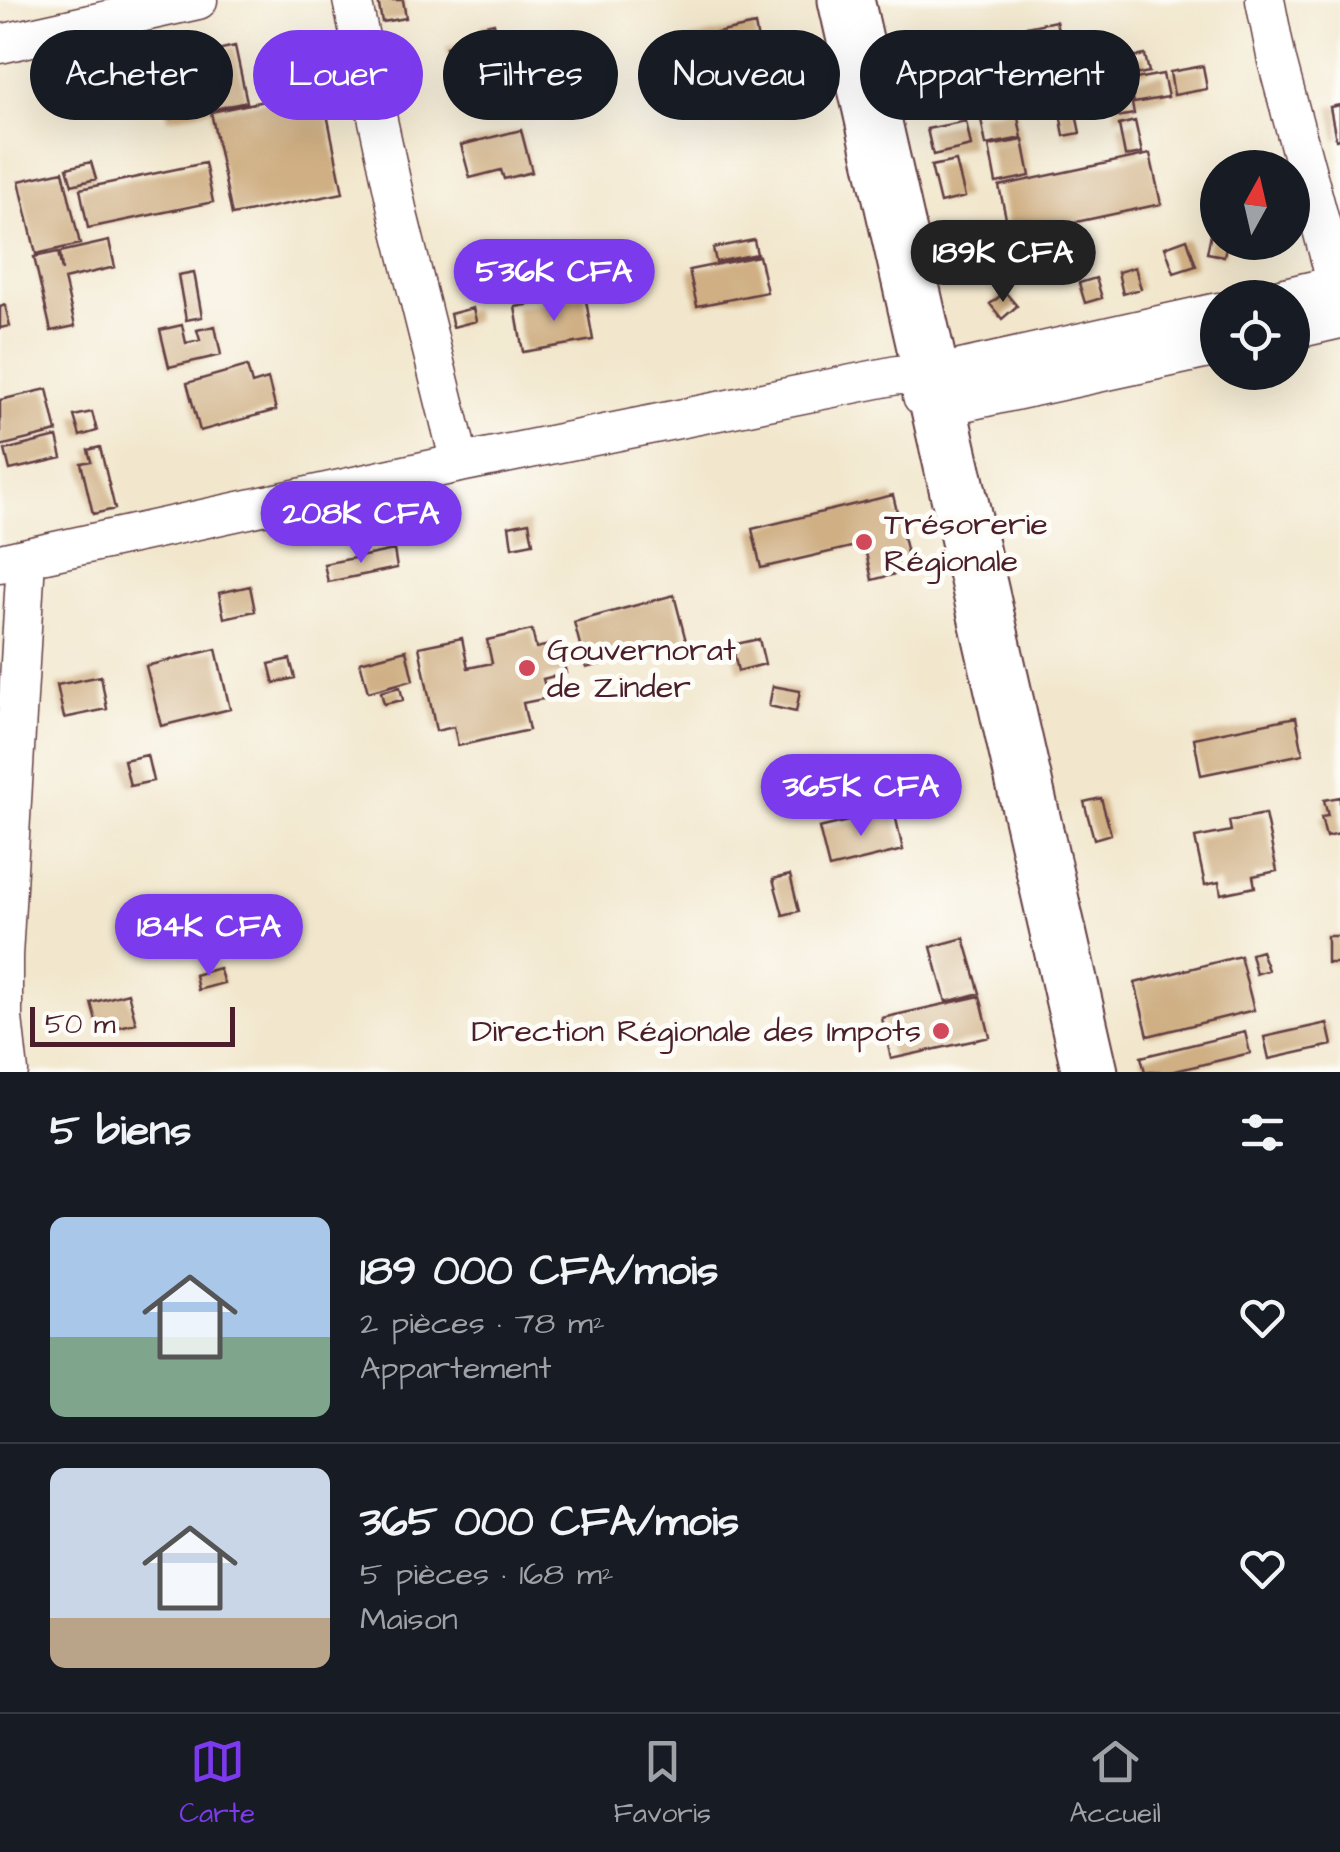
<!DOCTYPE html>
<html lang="fr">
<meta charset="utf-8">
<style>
body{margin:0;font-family:"Architects Daughter",sans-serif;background:#20242c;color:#f1f3f6;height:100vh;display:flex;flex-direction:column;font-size:38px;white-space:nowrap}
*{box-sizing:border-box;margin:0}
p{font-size:32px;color:#9ea1a6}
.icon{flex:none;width:55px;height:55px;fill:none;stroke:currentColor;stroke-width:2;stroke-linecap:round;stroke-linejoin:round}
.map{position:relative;height:1072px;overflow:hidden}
.side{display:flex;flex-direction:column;background:#171b24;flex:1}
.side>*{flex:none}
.guide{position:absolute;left:30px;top:30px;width:1280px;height:90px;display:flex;gap:20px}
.needle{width:65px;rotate:8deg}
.tools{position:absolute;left:1200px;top:150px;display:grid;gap:20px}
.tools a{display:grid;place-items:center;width:110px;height:110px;border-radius:50%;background:#171b24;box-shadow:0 10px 40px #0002;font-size:50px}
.scale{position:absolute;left:30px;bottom:25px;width:205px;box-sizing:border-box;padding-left:10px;border:5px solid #4a1f2b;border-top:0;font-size:28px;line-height:35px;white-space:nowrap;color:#4a1f2b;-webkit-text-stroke:8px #fdfcf7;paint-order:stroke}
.price{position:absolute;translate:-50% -85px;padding:0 22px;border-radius:35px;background:#7c3aed;color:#fff;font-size:32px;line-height:65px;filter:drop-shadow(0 2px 5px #0008)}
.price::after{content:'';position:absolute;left:50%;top:60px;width:30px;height:22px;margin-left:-15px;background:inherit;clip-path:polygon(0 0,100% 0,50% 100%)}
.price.selected{background:#222;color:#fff}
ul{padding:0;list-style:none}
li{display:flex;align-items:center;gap:30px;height:250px;padding:0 50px}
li+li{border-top:2px solid #363941}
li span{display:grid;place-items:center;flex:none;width:280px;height:200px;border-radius:15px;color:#555}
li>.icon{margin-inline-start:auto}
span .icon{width:120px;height:120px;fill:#fffc;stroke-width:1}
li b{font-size:42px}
h2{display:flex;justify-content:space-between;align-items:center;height:120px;padding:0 50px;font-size:42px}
.pill{padding:0 35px;border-radius:45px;background:#171b24;box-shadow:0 10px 40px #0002;font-size:35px;line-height:90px}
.pill.selected{background:#7c3aed;color:#fff}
.menu{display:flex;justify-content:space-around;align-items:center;height:140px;border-top:2px solid #363941;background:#171b24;font-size:28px;color:#9ea1a6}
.menu a{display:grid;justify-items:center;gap:5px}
.menu .selected{color:#7c3aed}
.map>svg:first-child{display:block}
.building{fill:#cfaf83}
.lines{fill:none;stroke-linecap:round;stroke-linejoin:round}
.minor-casing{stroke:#633d43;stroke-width:41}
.highway-casing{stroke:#633d43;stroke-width:59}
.minor{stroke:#fff;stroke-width:38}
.highway{stroke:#fff;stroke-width:55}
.poi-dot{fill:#d1495b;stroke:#fdfcf7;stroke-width:4}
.labels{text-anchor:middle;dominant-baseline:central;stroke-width:10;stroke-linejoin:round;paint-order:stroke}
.poi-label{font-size:32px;fill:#4a1f2b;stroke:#fdfcf7;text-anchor:start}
</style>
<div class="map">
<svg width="1340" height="1072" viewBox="0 0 1340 1072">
<rect width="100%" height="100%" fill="#fdfcf7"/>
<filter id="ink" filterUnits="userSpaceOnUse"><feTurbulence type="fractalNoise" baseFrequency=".01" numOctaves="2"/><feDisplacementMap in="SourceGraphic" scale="20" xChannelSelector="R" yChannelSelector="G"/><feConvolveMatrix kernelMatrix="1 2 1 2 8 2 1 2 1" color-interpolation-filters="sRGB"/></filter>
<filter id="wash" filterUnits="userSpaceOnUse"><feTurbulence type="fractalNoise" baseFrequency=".0048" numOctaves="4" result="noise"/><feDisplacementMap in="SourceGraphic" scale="40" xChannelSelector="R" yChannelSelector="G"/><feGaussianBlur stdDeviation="2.25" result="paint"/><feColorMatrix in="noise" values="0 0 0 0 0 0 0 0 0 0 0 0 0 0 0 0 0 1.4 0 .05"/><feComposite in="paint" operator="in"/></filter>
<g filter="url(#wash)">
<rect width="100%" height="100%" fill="#f2e7cd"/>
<g id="blocks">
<!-- building -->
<path class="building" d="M378 0H403L406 18 382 22Z
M1056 21 1070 92 1019 102 1006 31Z
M494 23 508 85 457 96 446 47 484 38 481 26Z
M755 25 763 65 687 80 679 41Z
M235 46 247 102 168 119 155 64Z
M148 55 152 73 137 76 133 59Z
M1145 55 1149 72 1129 76 1125 59Z
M938 57 941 74 914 79 911 62Z
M1203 66 1207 89 1174 95 1170 72Z
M1163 74 1168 97 1134 103 1130 80Z
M294 75 297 91 272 96 269 80Z
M543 81 548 99 534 102 529 85Z
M1128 84 1134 114 1116 117 1109 87Z
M322 89 343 193 232 215 211 112Z
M1074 104 1080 133 1064 136 1059 107Z
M1340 105V139L1336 140 1330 107Z
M1016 107 1022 138 986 145 980 114Z
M966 121 971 146 933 155 927 129Z
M1135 121 1142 153 1125 156 1119 125Z
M521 130 532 172 504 179 501 170 470 178 461 145Z
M1023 140 1030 176 996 183 989 146Z
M1150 154 1161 204 1010 236 999 186Z
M956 161 965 197 940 203 931 166Z
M91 162 96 179 72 185 67 168Z
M205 163 213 202 88 228 80 189Z
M63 171 80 244 36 254 19 181Z
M1218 181V211H1214L1204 200V192Z
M1211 234 1218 235V242H1227L1224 256 1207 253Z
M1187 239 1196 266 1174 273 1165 247Z
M754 240 757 254 716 262 713 248Z
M109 241 115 267 64 279 75 326 51 331 34 257 58 252 62 271 60 252Z
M759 256 767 292 697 306 689 270Z
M1135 267 1141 289 1123 294 1118 272Z
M194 272 202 317 186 320 178 275Z
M1096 278 1102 298 1085 303 1079 283Z
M1005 292 1017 306 1002 319 990 304Z
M585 295 593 340 523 352 515 307Z
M5 305 10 326 0 328V307Z
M473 308 476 321 453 327 450 314Z
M182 325 186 343 200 340 197 330 215 326 221 355 169 367 160 330Z
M247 366 252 384 268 379 276 410 200 431 187 383Z
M47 389 57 432 0 446V400Z
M92 412 97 431 80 436 74 416Z
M57 437 62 458 10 470 5 450Z
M100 447 115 509 93 514 81 463 91 461 88 450Z
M893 495 911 570 872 580 864 544 761 568 752 529Z
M529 522 533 543 512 547 509 526Z
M394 550 397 568 328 582 324 564Z
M250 586 255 611 224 618 219 593Z
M674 595 686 641 586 668 574 622Z
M532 630 536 648 559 643 566 673 543 679 548 698 523 703 529 730 458 746 454 727 436 731 419 647 462 638 468 668 492 663 487 640Z
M759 639 765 664 738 671 732 645Z
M216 649 230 709 161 726 146 666Z
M406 650 413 680 368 692 360 662Z
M290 659 295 678 274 683 269 664Z
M101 676 107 709 64 718 57 685Z
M773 686 800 691 796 712 769 706Z
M400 687 403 700 384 704 381 692Z
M1296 717 1303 754 1201 775 1194 738Z
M147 755 153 781 130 786 124 760Z
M1340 797V834L1326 837 1321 817 1328 816 1324 800Z
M1101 798 1111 834 1094 839 1084 802Z
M894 810 903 850 829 868 819 828Z
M1265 814 1277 871 1253 876 1255 887 1221 894 1219 882 1205 885 1195 838 1231 831 1229 821Z
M790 875 799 911 783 915 773 879Z
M1327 936H1340V963H1327Z
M964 938 980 993 946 1002 931 947Z
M1261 951 1268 970 1256 974 1251 954Z
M1240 956 1254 1010 1148 1036 1135 983Z
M219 968 224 983 198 990 195 975Z
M128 993 136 1023 99 1032 91 1003Z
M980 996 990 1037 891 1059 882 1018Z
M1327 1023 1332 1045 1269 1059 1264 1037Z
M1245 1032 1250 1053 1171 1072H1145L1141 1057Z"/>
</g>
</g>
<g filter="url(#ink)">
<use href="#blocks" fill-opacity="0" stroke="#633d43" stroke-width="2.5"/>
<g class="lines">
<!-- minor casing -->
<g class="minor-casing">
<path id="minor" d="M352 0 399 218 460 463
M1265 0 1277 61 1337 285
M0 44 198 0
M1281 298 1340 284
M1292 330 1340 319
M922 396 936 408 1218 347
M0 563 460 463 897 375 929 376 1218 312
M9 1072 3 1018V956L26 559"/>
</g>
<!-- highway casing -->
<g class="highway-casing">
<path id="highway" d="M846 0 1090 1072"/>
</g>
<!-- minor -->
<use href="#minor" class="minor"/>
<!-- highway -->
<use href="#highway" class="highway"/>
</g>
</g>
<!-- markers -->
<g class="poi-dot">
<circle cx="864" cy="542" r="10"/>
<circle cx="527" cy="668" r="10"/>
<circle cx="941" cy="1031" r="10"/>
</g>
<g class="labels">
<!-- poi labels -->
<g class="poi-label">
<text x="884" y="524">Trésorerie<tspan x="884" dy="37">Régionale</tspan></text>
<text x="547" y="650">Gouvernorat<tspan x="547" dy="37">de Zinder</tspan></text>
<text x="921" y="1031" text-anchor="end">Direction Régionale des Impots</text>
</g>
</g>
</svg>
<div class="tools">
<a><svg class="needle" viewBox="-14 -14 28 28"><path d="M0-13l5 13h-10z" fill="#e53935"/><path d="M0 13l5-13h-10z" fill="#9ea1a6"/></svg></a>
<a><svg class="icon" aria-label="locate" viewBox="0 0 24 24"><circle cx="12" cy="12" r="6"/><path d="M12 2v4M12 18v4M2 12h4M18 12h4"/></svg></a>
</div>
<div class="scale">50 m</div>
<b class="price selected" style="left:1003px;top:305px">189K CFA</b>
<b class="price" style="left:554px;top:324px">536K CFA</b>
<b class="price" style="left:361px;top:566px">208K CFA</b>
<b class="price" style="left:861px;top:839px">365K CFA</b>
<b class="price" style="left:209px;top:979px">184K CFA</b>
<div class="guide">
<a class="pill">Acheter</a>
<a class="pill selected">Louer</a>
<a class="pill">Filtres</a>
<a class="pill">Nouveau</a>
<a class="pill">Appartement</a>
</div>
</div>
<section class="side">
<h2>5 biens<svg class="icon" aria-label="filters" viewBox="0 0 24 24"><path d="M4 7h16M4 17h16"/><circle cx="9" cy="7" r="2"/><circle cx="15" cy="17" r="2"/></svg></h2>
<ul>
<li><span style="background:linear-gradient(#a9c7e8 60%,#7fa58c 0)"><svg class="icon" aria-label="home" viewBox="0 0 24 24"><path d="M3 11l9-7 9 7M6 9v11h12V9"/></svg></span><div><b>189 000 CFA/mois</b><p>2 pièces · 78 m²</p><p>Appartement</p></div><svg class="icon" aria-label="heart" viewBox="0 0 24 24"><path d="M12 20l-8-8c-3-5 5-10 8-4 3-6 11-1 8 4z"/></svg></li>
<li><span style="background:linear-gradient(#c9d6e8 75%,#b9a48a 0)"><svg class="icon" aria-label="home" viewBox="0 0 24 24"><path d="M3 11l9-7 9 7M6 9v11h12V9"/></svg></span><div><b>365 000 CFA/mois</b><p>5 pièces · 168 m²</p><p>Maison</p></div><svg class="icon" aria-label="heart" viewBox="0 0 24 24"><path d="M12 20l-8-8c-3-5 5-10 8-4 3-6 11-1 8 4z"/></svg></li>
</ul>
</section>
<nav class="menu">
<a class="selected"><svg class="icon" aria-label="map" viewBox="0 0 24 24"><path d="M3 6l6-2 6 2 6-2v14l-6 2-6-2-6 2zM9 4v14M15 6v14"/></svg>Carte</a>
<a><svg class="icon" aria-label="saved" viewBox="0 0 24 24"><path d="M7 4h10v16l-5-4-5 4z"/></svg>Favoris</a>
<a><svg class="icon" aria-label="home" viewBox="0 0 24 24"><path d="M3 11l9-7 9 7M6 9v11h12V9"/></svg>Accueil</a>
</nav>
